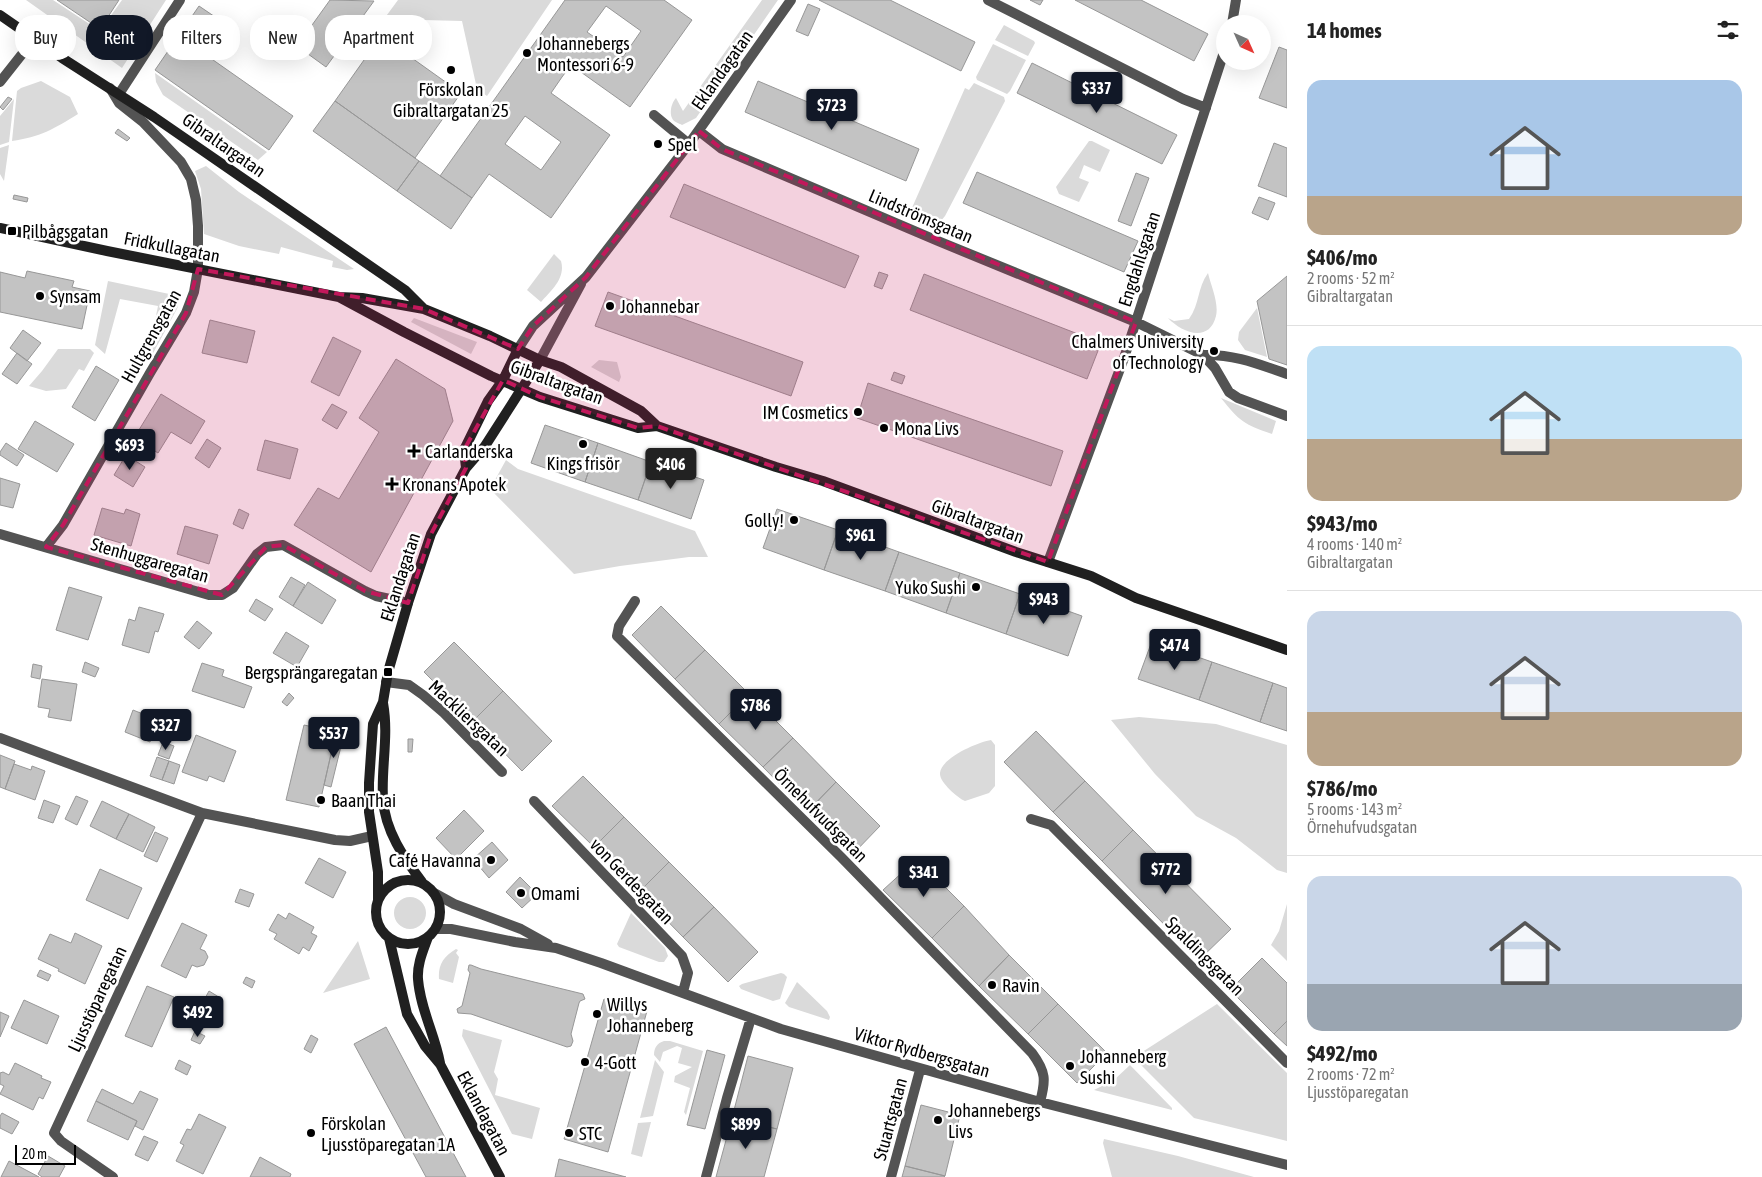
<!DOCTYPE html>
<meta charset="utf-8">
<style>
body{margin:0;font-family:"Asap Condensed",sans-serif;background:#f6f6f6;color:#222;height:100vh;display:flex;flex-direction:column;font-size:19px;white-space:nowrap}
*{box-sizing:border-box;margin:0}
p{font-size:16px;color:#767676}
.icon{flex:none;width:28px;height:28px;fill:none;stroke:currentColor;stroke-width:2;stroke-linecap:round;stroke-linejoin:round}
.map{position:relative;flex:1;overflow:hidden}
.side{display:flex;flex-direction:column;background:#fff;width:475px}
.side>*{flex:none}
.top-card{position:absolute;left:15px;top:15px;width:475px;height:45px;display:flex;gap:10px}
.needle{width:32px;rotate:135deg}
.fabs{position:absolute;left:1216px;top:15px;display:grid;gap:10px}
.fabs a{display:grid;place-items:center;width:55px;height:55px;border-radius:50%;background:#fff;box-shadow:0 5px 20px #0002;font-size:25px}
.scale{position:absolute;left:15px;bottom:12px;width:61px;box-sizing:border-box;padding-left:5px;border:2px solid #000;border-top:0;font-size:14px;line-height:18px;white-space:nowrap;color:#000;-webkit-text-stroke:4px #fff;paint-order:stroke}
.price{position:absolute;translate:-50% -42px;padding:0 11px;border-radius:5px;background:#111827;color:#fff;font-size:16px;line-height:32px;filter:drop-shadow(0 1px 2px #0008)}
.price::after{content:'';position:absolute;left:50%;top:30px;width:15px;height:11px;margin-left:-8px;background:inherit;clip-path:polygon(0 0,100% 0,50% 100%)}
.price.current{background:#222;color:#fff}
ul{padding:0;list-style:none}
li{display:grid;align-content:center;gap:10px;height:265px;padding:0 20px}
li+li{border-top:1px solid #e0e0e0}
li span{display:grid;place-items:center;height:155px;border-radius:15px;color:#555}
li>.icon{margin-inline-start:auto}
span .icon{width:90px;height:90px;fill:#fffc;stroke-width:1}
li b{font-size:21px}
h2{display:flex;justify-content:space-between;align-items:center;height:60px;padding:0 20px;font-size:21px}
.tag{padding:0 18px;border-radius:20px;background:#fff;box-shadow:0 5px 20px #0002;font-size:18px;line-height:45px}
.tag.current{background:#111827;color:#fff}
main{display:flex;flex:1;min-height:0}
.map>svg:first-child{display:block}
.green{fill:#dadada}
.building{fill:#c3c3c3;stroke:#979797;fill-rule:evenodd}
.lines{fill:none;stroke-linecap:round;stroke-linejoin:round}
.street{stroke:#535353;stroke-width:10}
.secondary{stroke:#202020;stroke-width:10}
.marked{fill:#c2185b;fill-opacity:0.2;stroke:#c2185b;stroke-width:4;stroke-dasharray:10 6;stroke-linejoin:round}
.poi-dot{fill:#000;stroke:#fff;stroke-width:2}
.labels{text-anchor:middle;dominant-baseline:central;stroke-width:5;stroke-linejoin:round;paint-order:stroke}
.poi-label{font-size:18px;fill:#000;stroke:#fff;text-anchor:start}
.street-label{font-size:18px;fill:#000;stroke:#fff}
</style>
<main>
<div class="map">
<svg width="1287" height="1177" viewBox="0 0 1287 1177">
<rect width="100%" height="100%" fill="#fff"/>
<!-- green -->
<path class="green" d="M26 0H53L100 31 122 0H166L122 68Z
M398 0H552L487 96 477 89 462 21 384 19Z
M762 0H778L696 118 682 125C679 123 673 122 672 118 669 112 672 102 676 98L683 111Z
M1004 25 1034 41 1035 43 1028 56 995 40Z
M993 44 1026 60 1010 91 1007 94 977 80 976 77Z
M155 73 267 152 258 160 163 95 156 82Z
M41 81 70 97 78 114C54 129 40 137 12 141L17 91 21 88Z
M974 83 1004 97 1005 101 945 216 940 222 911 210 965 88 969 90Z
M14 99 9 142 0 145V116Z
M1089 141H1092L1110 150 1100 172 1084 165 1079 178 1089 182 1079 202 1059 194 1056 187Z
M9 145 4 181 0 174V148Z
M206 166 239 192 354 269 347 270 332 267 333 261 281 247 279 254 239 246 204 234 201 189 195 171Z
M554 254 561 261C566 278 551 291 541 302L527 290Z
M1208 273C1211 286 1219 303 1216 316 1209 344 1181 332 1168 318L1174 321 1189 319C1200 304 1197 288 1208 273Z
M108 281 174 295 177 298 178 307 151 357 148 354 158 306 120 299 105 354 95 345Z
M1257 308 1267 357 1245 350 1238 340 1239 332Z
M414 318 477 342 471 354 411 322Z
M58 349H90L94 353 84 371 79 369 66 389 46 391 29 386 42 371Z
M599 360 617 362 621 377 619 382 591 367Z
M1221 398 1276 421 1272 434C1245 425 1239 421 1221 398Z
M506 460 518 469 695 531 708 557H689L620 566 574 574 492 491 490 489Z
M1139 717 1216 724 1287 745V873L1277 870 1236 838 1196 816 1155 774 1111 720Z
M991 740 995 745V786L989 793 965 801C958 798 939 782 940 773 941 758 978 742 991 740Z
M394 913a16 16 0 1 1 32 0a16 16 0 1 1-32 0Z
M1287 904V961L1271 945 1279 931Z
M631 913 665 948 668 956 664 962H659L619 947 617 944Z
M358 941 370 979 323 993Z
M456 949 458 950 456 953 459 957 453 983 439 979C438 965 443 957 456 949Z
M781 973 784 974 787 977 780 999 773 1001 741 989 739 986 742 984Z
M797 982 827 1011 830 1017 829 1020 789 1007 785 1003Z
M1217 1004 1287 1073V1141L1194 1118 1136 1060V1056Z
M463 1029 502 1040 494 1072 498 1079 495 1095 540 1108 532 1139 512 1134 462 1036Z
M664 1041H670L703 1051 686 1115 684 1112 690 1088 674 1082 675 1076 692 1067 678 1063 682 1048 677 1046 663 1052 660 1062 654 1055C654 1048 657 1043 664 1041Z
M655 1060 664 1072 653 1116 640 1118Z
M1130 1065 1172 1108V1110L1094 1090 1114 1080Z
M651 1122 642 1157 631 1154 638 1123Z
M1104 1139 1178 1156 1254 1177H1112L1103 1143Z"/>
<!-- building -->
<path class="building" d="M57 0H119L100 29Z
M330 0 374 1 326 67 297 46Z
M565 0H664L692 20 630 107 571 65 562 77 551 93 610 135 551 218 489 174 472 198 440 176ZM606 6 641 31 623 57 587 32ZM525 116 561 142 541 170 505 144Z
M819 0H890L975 42 961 71Z
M1030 0H1043L1040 5Z
M1075 0H1141L1208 34 1194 61Z
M808 4 820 9 808 36 796 31Z
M199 6 227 25 206 55 293 116 269 150 155 70Z
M381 36 461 93 415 158 335 101Z
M1279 47 1287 50V108L1259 98Z
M1032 63 1177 135 1162 164 1017 93Z
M758 81 919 149 906 181 745 112Z
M8 97 12 99 3 110 0 107Z
M335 101 419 161 397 191 313 131Z
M118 129 130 138 127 141 115 133Z
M1274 143 1287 148V197L1258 186Z
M419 161 472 198 451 229 397 191Z
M977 172 1138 241 1124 272 963 203Z
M1136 173 1149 178 1131 226 1118 221Z
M684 184 859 256 845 288 670 217Z
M14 195 28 198 27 202 13 199Z
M1259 197 1275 203 1268 220 1252 213Z
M27 271 74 281 72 287 90 291 82 329 0 312V272L25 278Z
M879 272 888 275 882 289 874 286Z
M924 274 1101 343 1087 379 910 310Z
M1287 276V365L1269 359 1257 301Z
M608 292 803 362 791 396 595 326Z
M210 320 255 331 247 363 202 353Z
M23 330 41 343 27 361 10 348Z
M333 337 361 351 339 396 311 382Z
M17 353 32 364 17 384 2 374Z
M396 359 445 389 453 421 371 572 294 525 318 488 339 499 379 432 359 418Z
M96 366 119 380 95 421 72 407Z
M894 372 905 376 902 384 891 380Z
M868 383 1063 451 1051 486 857 418Z
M161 394 205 421 191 444 171 432 158 453 134 438Z
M332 404 347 412 337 429 322 420Z
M35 421 74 444 57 472 18 449Z
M545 425 598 443 585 482 531 463Z
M207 439 221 448 209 468 195 458Z
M265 440 298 449 290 479 257 470Z
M6 443 24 455 17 466 0 455V452Z
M598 443 651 462 638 500 585 482Z
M126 455 145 467 133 487 114 475Z
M651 462 704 480 691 519 638 500Z
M0 478 20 484 13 508 0 505Z
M102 508 124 514 126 509 140 514 131 546 94 535Z
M239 509 249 514 243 529 233 524Z
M777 509 838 530 824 570 763 548Z
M185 526 218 535 209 564 177 554Z
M838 530 899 552 885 591 824 570Z
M899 552 960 573 946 613 885 591Z
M960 573 1020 594 1006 634 946 613Z
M291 577 305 585 293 606 279 597Z
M308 582 336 600 322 624 293 606Z
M69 587 102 597 88 640 56 630Z
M1020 594 1082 616 1068 656 1006 634Z
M256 599 273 609 265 621 249 611Z
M661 606 705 650 675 679 632 635Z
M139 607 164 614 158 632 155 631 149 653 122 645 129 619 135 621Z
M197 621 212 633 199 649 184 637Z
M286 632 309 646 297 667 273 653Z
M1152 641 1212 662 1199 700 1138 679Z
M454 642 503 691 473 721 424 672Z
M705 650 749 694 719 724 675 679Z
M85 662 99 668 95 677 82 672Z
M1212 662 1273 683 1260 722 1199 700Z
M202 663 224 670 222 676 252 687 244 708 192 691Z
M33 664 42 666 40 679 31 677Z
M358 667 363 668 359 680 355 679Z
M42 679 77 684 71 721 48 717 50 709 38 707Z
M1273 683 1287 688V731L1260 722Z
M503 691 552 741 522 771 473 721Z
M289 693 294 698 287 706 282 702Z
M749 694 793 738 763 767 719 724Z
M133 710 158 720 150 742 125 732Z
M304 725 336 732 319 807 286 800Z
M1036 731 1085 781 1053 812 1004 762Z
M336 732 344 734 331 787 324 785Z
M196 735 236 751 224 782 209 776 207 781 182 772Z
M793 738 836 782 807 812 763 767Z
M408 739H413L412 752H408Z
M163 742 174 746 169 759 158 755Z
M0 755 15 761 5 789 0 787Z
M157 757 169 761 162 780 150 776Z
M169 761 180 765 174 784 162 780Z
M14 764 31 770 32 766 45 771 35 800 5 789Z
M583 776 624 817 594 847 552 806Z
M1085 781 1133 830 1102 861 1053 812Z
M836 782 880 826 851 856 807 812Z
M76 796 88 801 77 825 65 819Z
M44 800 60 806 53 823 38 818Z
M102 801 129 814 116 839 90 826Z
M464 810 484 831 456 859 436 838Z
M129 814 155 827 143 852 116 839Z
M624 817 669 862 639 892 594 847Z
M1133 830 1231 929 1199 960 1102 861Z
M155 832 168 838 157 862 144 856Z
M492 842 508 860 489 878 473 859Z
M319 858 346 872 333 898 305 883Z
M917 859 964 906 932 938 883 890Z
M669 862 714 907 683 937 639 892Z
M100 869 142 888 128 919 86 900Z
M520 877 537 894 522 908 506 892Z
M240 889 254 894 249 907 235 902Z
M964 906 1009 955 979 986 932 938Z
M714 907 758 952 728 982 683 937Z
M289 913 314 927 311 933 317 936 309 951 303 947 299 954 274 939 277 934 269 930 278 914 286 919Z
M182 923 207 935 200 949 205 951 208 957 204 965 197 967 192 965 186 978 161 966Z
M75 933 102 946 85 984 58 971 59 969 38 959 50 934 71 943Z
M1009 955 1058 1004 1028 1034 979 986Z
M1262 958 1287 983V1021L1274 1034 1230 990Z
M469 965H471L481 969 583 994 585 999 580 1001 579 1003 571 1034 573 1041 571 1046 567 1047 471 1014 458 1013 457 1009 462 1006 470 973 468 970Z
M40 970 51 975 48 981 37 976Z
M246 977 255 981 252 988 243 983Z
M147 986 174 997 152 1047 125 1036Z
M209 991 222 999 216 1009 203 1002Z
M604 999 647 1011 608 1152 564 1139Z
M24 1000 59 1016 47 1044 11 1028Z
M205 1003 216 1009 211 1018 200 1011Z
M1058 1004 1107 1053 1077 1083 1028 1034Z
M0 1012 9 1016 0 1037Z
M1287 1021V1046L1274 1034Z
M386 1027 466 1177H426L354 1044Z
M195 1031 205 1036 200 1044 191 1040Z
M311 1035 318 1039 311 1053 304 1049Z
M707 1050 725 1055 705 1129 687 1125Z
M748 1056 793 1068 777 1129 732 1118Z
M179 1060 191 1066 187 1075 175 1069Z
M15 1063 42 1076 41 1078 51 1082 43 1099 39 1097 33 1110 0 1094 4 1086 0 1084V1073L3 1072 9 1075Z
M102 1089 133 1104 140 1091 158 1099 143 1130 135 1126 137 1121 96 1101Z
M96 1101 137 1121 128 1140 87 1121Z
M921 1105 960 1115 945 1176 905 1166Z
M2 1113 19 1122 12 1134 0 1128V1116Z
M199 1114 226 1127 203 1174 176 1161 184 1145 180 1143 187 1129 191 1130Z
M732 1118 777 1129 764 1177H716Z
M144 1136 158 1142 148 1161 135 1155Z
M48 1156 65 1166 59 1177H42L38 1174Z
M260 1157 291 1174 290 1177H250Z
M559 1159 626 1177H555Z
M9 1161 39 1177H1Z
M905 1166 945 1176 944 1177H902Z"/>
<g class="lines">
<!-- street -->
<path class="street" d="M988 0 1183 99 1206 108
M1232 24 1236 0
M0 82 34 39
M119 94 180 0
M654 115 689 144
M699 131 722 149 938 241 1136 322 1203 355 1215 368 1229 392 1238 398 1287 416
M518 349 533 326 586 277 689 144 791 0
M1203 355C1234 354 1258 364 1287 374
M540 360 581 284
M0 534 209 595H222L233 588 257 554 266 547 283 545 365 591 376 596 408 603
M46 547 63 525 150 373 186 313 194 292 198 269V226L196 200 191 179 181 162 143 122 119 103 110 88
M1048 562 1124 358 1225 49
M635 601 619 626 617 636 841 857 1032 1053C1046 1072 1046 1080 1040 1102
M386 682 409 685 423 695 444 713 502 772
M0 738 202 813 335 840 350 841 372 836
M534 801 682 956 688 973 683 992
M1031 819 1051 825 1287 1063
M434 893 454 904 521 929 548 944
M436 929H451L515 942 556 948 601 963 781 1029 1040 1102 1287 1165
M113 1177 61 1141 54 1133 202 813
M706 1177 727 1098 751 1018
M891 1177 920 1070"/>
<!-- secondary -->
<path class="secondary" d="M0 15 62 58 154 117 405 290 424 309
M0 228 107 251 339 297 362 298 424 309 490 336 540 360 561 367 590 383 641 411 657 426
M339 297 404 332 491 376 540 397 638 428 657 426 776 467 823 481 1016 552 1091 576 1136 598 1287 650
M466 468 464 450 488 401 503 380 518 349
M383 703C389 736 381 767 383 799 385 831 404 858 422 882
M376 912a32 32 0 1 1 64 0a32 32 0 1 1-64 0Z
M378 901V872L369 812V783L373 724 383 702 388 672 408 603 431 534 466 468 485 446 540 360
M428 937C423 951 417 964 418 979 420 1008 435 1035 440 1063
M389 938 407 1014 425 1046 440 1064 500 1177"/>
</g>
<!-- marked area -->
<path class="marked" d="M699 131 722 149 1136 322 1048 562 657 426 638 428 540 397 503 380 464 450 466 468 431 534 408 603 365 591 283 545 266 547 222 595 46 547 63 525 186 313 198 269 424 309 518 349 533 326 586 277Z"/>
<!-- markers -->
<g class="poi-dot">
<circle cx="527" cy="53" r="5"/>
<circle cx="451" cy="70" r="5"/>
<circle cx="658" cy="144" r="5"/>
<rect x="7" y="226" width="10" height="10" rx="2.5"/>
<circle cx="40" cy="296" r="5"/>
<circle cx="610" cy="306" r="5"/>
<circle cx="1214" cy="351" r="5"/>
<circle cx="858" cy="412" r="5"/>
<circle cx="884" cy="428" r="5"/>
<circle cx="583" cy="444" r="5"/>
<path d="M411.5 443.5h5v5h5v5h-5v5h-5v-5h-5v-5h5z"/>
<path d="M389.5 476.5h5v5h5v5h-5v5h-5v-5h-5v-5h5z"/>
<circle cx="794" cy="520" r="5"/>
<circle cx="976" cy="587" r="5"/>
<rect x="383" y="667" width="10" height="10" rx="2.5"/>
<circle cx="321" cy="800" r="5"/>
<circle cx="491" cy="860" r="5"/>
<circle cx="521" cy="893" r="5"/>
<circle cx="992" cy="985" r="5"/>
<circle cx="597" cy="1014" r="5"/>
<circle cx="585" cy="1062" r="5"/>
<circle cx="1070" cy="1066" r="5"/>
<circle cx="938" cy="1120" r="5"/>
<circle cx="311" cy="1133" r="5"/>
<circle cx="569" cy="1133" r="5"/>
</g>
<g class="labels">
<!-- poi labels -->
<g class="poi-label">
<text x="537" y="43">Johannebergs<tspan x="537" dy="21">Montessori 6-9</tspan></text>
<text x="451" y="89" text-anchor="middle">Förskolan<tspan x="451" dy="21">Gibraltargatan 25</tspan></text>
<text x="668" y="144">Spel</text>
<text x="22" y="231">Pilbågsgatan</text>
<text x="50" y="296">Synsam</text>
<text x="620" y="306">Johannebar</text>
<text x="1204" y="341" text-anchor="end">Chalmers University<tspan x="1204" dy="21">of Technology</tspan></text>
<text x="848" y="412" text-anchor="end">IM Cosmetics</text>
<text x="894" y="428">Mona Livs</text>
<text x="425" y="451">Carlanderska</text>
<text x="583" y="463" text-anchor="middle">Kings frisör</text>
<text x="402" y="484">Kronans Apotek</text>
<text x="784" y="520" text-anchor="end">Golly!</text>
<text x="966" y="587" text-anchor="end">Yuko Sushi</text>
<text x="378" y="672" text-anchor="end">Bergsprängaregatan</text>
<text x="331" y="800">Baan Thai</text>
<text x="481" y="860" text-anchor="end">Café Havanna</text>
<text x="531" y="893">Omami</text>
<text x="1002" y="985">Ravin</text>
<text x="607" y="1004">Willys<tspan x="607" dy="21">Johanneberg</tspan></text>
<text x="1080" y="1056">Johanneberg<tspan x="1080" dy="21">Sushi</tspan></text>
<text x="595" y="1062">4-Gott</text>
<text x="948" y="1110">Johannebergs<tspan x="948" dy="21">Livs</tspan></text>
<text x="321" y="1123">Förskolan<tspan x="321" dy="21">Ljusstöparegatan 1A</tspan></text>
<text x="579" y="1133">STC</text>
</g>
<!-- street labels -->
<g class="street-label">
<text transform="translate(722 70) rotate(-55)">Eklandagatan</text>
<text transform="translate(224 145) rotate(35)">Gibraltargatan</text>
<text transform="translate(921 216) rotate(23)">Lindströmsgatan</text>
<text transform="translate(172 247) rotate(11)">Fridkullagatan</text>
<text transform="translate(1139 259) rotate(-72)">Engdahlsgatan</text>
<text transform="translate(151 336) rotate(-61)">Hultgrensgatan</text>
<text transform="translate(557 382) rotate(20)">Gibraltargatan</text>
<text transform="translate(978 521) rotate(20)">Gibraltargatan</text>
<text transform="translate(150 560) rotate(16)">Stenhuggaregatan</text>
<text transform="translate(400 577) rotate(-72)">Eklandagatan</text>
<text transform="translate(469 718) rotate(43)">Mackliersgatan</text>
<text transform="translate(821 815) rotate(45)">Örnehufvudsgatan</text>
<text transform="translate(632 881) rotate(46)">von Gerdesgatan</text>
<text transform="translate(1205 956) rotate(45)">Spaldingsgatan</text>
<text transform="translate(97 999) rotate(-65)">Ljusstöparegatan</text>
<text transform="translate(922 1052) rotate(16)">Viktor Rydbergsgatan</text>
<text transform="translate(484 1113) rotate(62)">Eklandagatan</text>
<text transform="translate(890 1119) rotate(-75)">Stuartsgatan</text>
</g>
</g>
</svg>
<div class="fabs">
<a><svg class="needle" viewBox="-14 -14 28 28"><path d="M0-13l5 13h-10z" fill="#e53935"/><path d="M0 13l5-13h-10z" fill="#767676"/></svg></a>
</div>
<div class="scale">20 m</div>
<b class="price" style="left:1097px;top:114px">$337</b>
<b class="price" style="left:832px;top:131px">$723</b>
<b class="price" style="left:130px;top:471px">$693</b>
<b class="price current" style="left:671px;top:490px">$406</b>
<b class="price" style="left:861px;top:561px">$961</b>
<b class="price" style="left:1044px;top:625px">$943</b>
<b class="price" style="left:1175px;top:671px">$474</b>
<b class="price" style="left:756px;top:731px">$786</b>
<b class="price" style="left:166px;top:751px">$327</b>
<b class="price" style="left:334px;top:759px">$537</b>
<b class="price" style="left:1166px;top:895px">$772</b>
<b class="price" style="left:924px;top:898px">$341</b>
<b class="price" style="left:198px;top:1038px">$492</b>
<b class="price" style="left:746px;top:1150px">$899</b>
<div class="top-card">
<a class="tag">Buy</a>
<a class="tag current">Rent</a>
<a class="tag">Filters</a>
<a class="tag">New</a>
<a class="tag">Apartment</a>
</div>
</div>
<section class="side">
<h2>14 homes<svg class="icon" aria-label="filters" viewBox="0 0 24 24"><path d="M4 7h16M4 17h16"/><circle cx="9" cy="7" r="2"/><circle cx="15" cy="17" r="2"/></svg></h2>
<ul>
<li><span style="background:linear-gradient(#a9c7e8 75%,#b9a48a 0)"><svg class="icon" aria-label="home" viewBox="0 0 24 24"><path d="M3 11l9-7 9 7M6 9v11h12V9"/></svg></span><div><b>$406/mo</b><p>2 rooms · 52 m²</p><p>Gibraltargatan</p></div></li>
<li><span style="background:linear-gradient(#bfe0f5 60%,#b9a48a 0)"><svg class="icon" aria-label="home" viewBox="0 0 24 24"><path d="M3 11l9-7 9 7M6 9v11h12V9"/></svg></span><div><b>$943/mo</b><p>4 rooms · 140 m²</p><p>Gibraltargatan</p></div></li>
<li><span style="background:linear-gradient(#c9d6e8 65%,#b9a48a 0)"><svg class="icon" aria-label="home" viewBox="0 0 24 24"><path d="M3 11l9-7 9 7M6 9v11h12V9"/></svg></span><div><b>$786/mo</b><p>5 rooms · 143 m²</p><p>Örnehufvudsgatan</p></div></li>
<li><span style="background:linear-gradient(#c9d6e8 70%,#9aa5b1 0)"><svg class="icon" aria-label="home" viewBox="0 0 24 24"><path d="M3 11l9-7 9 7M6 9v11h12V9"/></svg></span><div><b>$492/mo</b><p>2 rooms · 72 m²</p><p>Ljusstöparegatan</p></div></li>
</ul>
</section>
</main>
